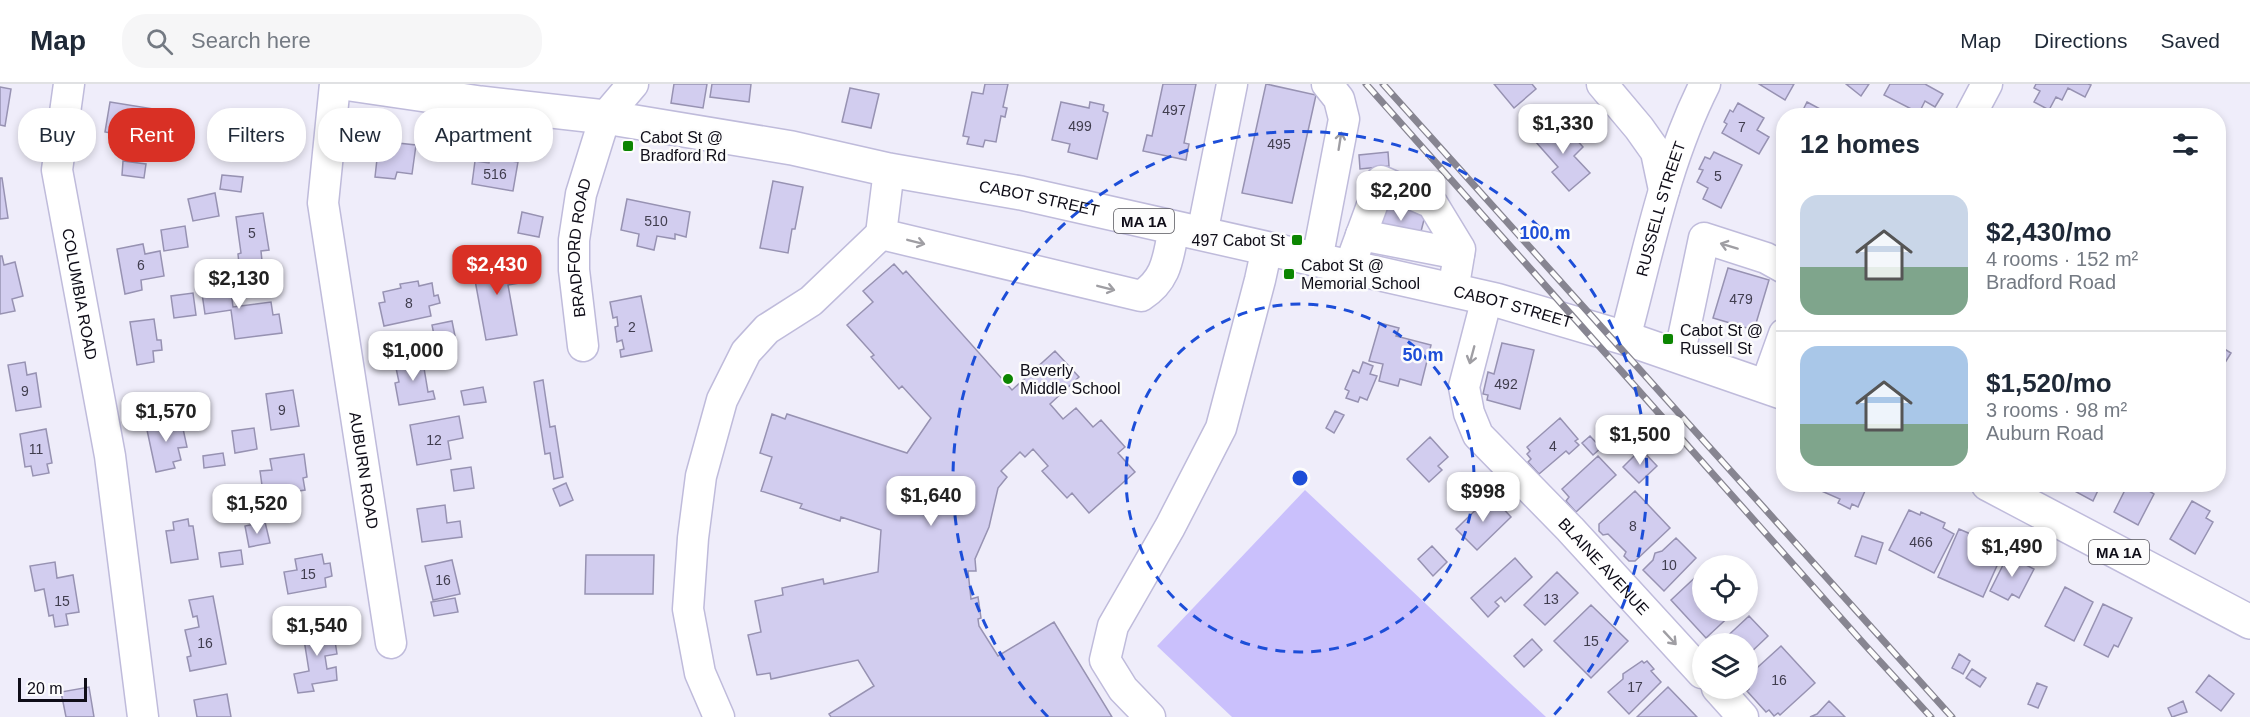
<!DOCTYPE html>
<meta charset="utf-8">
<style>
body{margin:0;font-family:Arial,sans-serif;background:#f6f6f7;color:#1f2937;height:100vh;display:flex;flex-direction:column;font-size:22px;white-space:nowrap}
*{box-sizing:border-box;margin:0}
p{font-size:20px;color:#747a83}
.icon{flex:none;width:33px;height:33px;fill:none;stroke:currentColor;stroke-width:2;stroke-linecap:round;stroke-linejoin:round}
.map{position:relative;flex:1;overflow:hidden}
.drawer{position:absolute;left:1776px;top:24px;width:450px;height:384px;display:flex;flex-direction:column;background:#fff;border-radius:24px;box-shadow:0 3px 9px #0003}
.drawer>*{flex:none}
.guide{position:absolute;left:18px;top:24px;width:570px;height:54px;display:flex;gap:12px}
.fabs{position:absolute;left:1692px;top:471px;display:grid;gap:12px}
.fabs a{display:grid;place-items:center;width:66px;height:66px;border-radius:50%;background:#fff;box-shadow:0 3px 9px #0003;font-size:30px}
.scale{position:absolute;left:18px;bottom:15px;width:69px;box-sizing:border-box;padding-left:6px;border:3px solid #0f0d18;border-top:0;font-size:16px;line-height:21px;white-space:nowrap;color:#0f0d18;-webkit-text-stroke:4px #fcfcfc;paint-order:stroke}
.price{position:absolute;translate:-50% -51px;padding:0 14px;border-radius:12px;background:#fff;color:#222;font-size:20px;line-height:39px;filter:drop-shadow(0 2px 3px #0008)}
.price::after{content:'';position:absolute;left:50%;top:36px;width:18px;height:14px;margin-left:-9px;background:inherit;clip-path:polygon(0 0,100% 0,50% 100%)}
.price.on{background:#d93025;color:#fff}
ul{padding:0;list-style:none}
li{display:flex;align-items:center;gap:18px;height:150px;padding:0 24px}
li+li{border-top:2px solid #e0e1e3}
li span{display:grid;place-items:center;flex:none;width:168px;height:120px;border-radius:18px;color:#555}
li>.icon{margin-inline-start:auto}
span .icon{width:72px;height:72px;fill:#fffc;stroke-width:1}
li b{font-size:26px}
h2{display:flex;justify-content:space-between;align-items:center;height:72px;padding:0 24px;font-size:26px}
.pill{padding:0 21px;border-radius:24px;background:#fff;box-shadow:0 3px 9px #0003;font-size:21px;line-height:54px}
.pill.on{background:#d93025;color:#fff}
header{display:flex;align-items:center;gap:36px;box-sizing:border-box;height:84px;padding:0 30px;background:#fff;border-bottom:2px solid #e0e1e3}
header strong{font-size:28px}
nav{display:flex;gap:33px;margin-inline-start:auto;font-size:21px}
.search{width:420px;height:54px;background:#f6f6f7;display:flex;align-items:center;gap:15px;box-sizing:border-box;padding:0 21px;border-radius:24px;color:#747a83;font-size:22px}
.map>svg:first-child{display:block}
.green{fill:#cac0fc}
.building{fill:#d2cdef;stroke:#9792b2;stroke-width:1.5}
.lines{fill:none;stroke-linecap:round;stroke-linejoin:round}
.minor-casing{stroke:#bfbbdb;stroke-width:33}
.highway-casing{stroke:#bfbbdb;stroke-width:36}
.minor{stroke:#fff;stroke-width:30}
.highway{stroke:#fff;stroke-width:33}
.rail-casing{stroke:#878591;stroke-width:7}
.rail{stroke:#fcfcfc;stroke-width:4.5;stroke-dasharray:14;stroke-linecap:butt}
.oneway{stroke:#9f9ea3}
.ring{fill:none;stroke:#1d4ed8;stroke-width:3;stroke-dasharray:10 8}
.poi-dot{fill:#0b8501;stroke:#fcfcfc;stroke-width:2}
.labels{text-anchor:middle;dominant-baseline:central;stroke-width:5;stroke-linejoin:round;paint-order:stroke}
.number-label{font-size:14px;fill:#403d4e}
.shield{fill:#fcfcfc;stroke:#56555c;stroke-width:1.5}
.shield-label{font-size:15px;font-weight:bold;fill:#0f0d18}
.poi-label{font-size:16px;fill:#0f0d18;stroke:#fcfcfc;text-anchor:start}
.street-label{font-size:16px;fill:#0f0d18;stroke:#fcfcfc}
.centre{fill:#1d4ed8;stroke:#fcfcfc;stroke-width:3}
.ring-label{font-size:18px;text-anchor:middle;font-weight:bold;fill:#1d4ed8;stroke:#fcfcfc;stroke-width:5;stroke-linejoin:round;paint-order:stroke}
</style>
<header>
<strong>Map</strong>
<div class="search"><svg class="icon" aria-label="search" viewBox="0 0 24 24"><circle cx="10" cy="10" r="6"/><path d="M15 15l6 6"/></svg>Search here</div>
<nav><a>Map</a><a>Directions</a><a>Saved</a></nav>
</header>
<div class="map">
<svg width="2250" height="633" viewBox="0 0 2250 633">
<rect width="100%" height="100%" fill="#efedfa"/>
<!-- green -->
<path class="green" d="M1305 406 1546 633H1232L1157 562Z"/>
<!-- building -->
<path class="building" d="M674 0H707L703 24 671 19Z
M712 0H751L749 18 710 13Z
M985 0H1008L1003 23 1007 24 1005 33 1001 32 996 58 985 56 983 63 967 60 969 53 963 52 972 8 983 10Z
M1163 0H1196L1184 59 1189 60 1186 76 1143 67 1147 51 1152 52Z
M1266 0 1316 11 1292 119 1242 109Z
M1494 0H1532L1536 5 1514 24Z
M1759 0H1794L1785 16Z
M1846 0H1869L1861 12Z
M1890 0H1925L1943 10 1935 23 1925 17 1919 29 1884 11Z
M2036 0H2088L2091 1 2085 13 2068 4 2062 16 2056 13 2049 26 2034 18 2040 7 2034 4Z
M0 3 11 5 5 42 0 41Z
M850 4 879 10 871 44 842 38Z
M110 18 154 25 151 44 141 43 140 51 124 49 123 55 116 54V50L105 48Z
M1061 18 1089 24 1090 18 1104 21 1103 27 1108 29 1097 75 1068 68 1070 60 1052 56Z
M1807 18 1824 27 1822 32H1800Z
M1738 19 1764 34 1757 46 1769 53 1759 70 1722 49 1727 40 1724 38 1730 26 1733 28Z
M231 36 279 42 276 64 267 63 266 68 227 64Z
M1559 36 1583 63 1574 72 1590 89 1569 107 1552 88 1558 83 1535 57Z
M379 57 416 61 412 90 397 88 395 95 375 93Z
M1388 68 1389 82 1360 85 1359 71Z
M1714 68 1742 81 1721 124 1703 115 1708 104 1697 98 1703 86 1699 85 1705 73 1710 75Z
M490 74 518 78 513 107 472 100 475 77 489 79Z
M123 77 146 80 144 94 122 91Z
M222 91 243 93 241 108 220 105Z
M0 94H2L8 134 0 135Z
M773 97 803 103 795 145H792L788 169 760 164Z
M215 109 219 132 193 137 188 115Z
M627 115 690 128 686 153 675 150V155L657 152 654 166 637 162 639 150 621 146Z
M1385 117 1426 128 1418 159 1376 147Z
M522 128 543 133 539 153 518 149Z
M263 129 269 166 261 167 262 177 239 180 238 170 241 169 236 133Z
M185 142 188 163 164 167 161 146Z
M143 160 145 170 160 167 164 192 141 196 142 206 125 210 117 165Z
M0 172H2L4 181 15 178 23 212 12 215 15 227 0 230Z
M515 173 520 199 508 201 517 251 486 256 472 180Z
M894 180 903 190 906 187 1012 306 1055 267 1079 293 1050 320 1063 335 1076 324 1093 343 1101 336 1125 363 1118 369 1135 388 1089 429 1072 409 1067 414 1042 387 1048 382 1033 365 1025 373 1020 368 1001 387 1007 393 998 404 989 443 975 475 976 487H968L971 515 978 513 981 534 978 535 979 542 998 572 1054 538 1112 633H831L829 630 874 602 858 576 771 595 770 589 757 591 748 551 761 548 755 517 783 511 782 504 823 495 824 500 878 488 881 446 841 433 840 437 800 424 802 420 761 407 772 373 760 369 772 330 785 335 787 330 907 369 931 334 902 302 899 305 871 273 874 271 847 241 873 218 863 207Z
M1728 184 1769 196 1754 246 1713 234Z
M229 192 233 223 271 218 273 231 279 230 282 249 235 255 231 226 205 230 200 196Z
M418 197 419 202 432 199 434 212 438 211 440 219 429 222 431 232 384 242 379 219 385 218 383 208 401 204 400 200Z
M193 209 196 231 174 234 171 212Z
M641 212 652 267 621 273 620 266 624 265 622 256 617 258 615 243 618 242 617 233 613 234 610 218Z
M154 235 157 256H161L162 266 153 267 154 278 137 281 130 238Z
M452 237 455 252 435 256 432 241Z
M1380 239 1399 244 1396 252 1431 261 1421 301 1400 295 1398 302 1379 297 1383 280 1369 277Z
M1502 259 1534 266 1520 325 1487 316 1488 311 1483 310 1488 288 1494 290Z
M2218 261 2231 269 2218 290Z
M422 272 428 308 433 307 435 315 399 321 395 299 399 298 396 284 405 282 404 275Z
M25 278 27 291 36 289 41 323 16 327 8 281Z
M1363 278 1373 282 1370 290 1377 292 1367 316 1360 313 1358 318 1346 314 1349 307 1345 305 1353 286 1359 289Z
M543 296 550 343 555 342 563 393 554 395 550 369 545 370 534 298Z
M483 303 486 318 464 321 461 307Z
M293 306 299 342 271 346 266 310Z
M1335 327 1344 331 1334 349 1326 344Z
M459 332 463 354 448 357 451 375 417 381 410 341Z
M168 333 171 343 182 340 187 363 178 364 181 376 173 378 175 384 156 388 147 346 151 345 149 337Z
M1560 334 1578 355 1575 357 1579 361 1569 370 1566 367 1539 390 1528 378 1531 375 1527 370 1530 367 1527 363Z
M254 344 257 365 235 369 232 347Z
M46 345 52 379 47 380 49 389 33 392 31 382 25 383 20 350Z
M1590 352 1601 364 1593 371 1582 359Z
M1430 353 1448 373 1438 382 1442 386 1429 398 1407 375Z
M1641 365 1657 382 1639 399 1623 383Z
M223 369 225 381 204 384 203 372Z
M304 370 307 393 303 394 305 406 292 408 294 419 265 423 260 387 272 386 270 375Z
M1598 372 1616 391 1576 428 1566 417 1569 413 1562 405Z
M471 383 474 404 454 407 451 386Z
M566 399 573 416 560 422 553 405Z
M1819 400H1868L1858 423 1852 420 1850 425 1838 419 1840 415 1817 405Z
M2068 400H2101L2093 417 2067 403Z
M2128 400H2152L2149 407 2154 410 2138 441 2114 428Z
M1635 407 1670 444 1635 477H1629L1624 472 1626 468 1608 450 1603 451 1599 447V440Z
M1488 414 1495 421 1498 419 1511 433 1477 466 1456 445Z
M2192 417 2210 427 2206 434 2213 438 2195 470 2170 455Z
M445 421 447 439 460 437 462 453 422 458 417 425Z
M1909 426 1920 431 1921 428 1945 439 1943 444 1954 450 1934 489 1889 466Z
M188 435 189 442H193L198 475 171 479 166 447 174 446 173 438Z
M265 438 270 459 249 463 245 442Z
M1959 445 1973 451 1975 447 1996 456 1994 461 2004 466 1983 513 1938 493Z
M1862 452 1883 459 1876 480 1855 472Z
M1676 454 1696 474 1664 507 1643 486 1653 476 1655 469 1662 467Z
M1432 462 1447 478 1433 492 1418 475Z
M241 466 243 480 221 483 219 469Z
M2009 469 2022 475 2020 478 2034 485 2019 514 2012 510 2008 516 1990 507Z
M322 470 324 480 330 479 332 492 325 494 326 503 288 510 284 488 297 486 295 475Z
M586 471H654L653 510H585Z
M1515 474 1532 493 1505 518 1501 513 1495 518 1499 522 1488 533 1471 514Z
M452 476 460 510 433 516 425 482Z
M55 478 57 494 73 491 79 528 66 530 68 541 55 543 53 531 49 532 44 505 35 507 30 482Z
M1702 487V526H1736L1706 554 1671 516Z
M1557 488 1578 509 1545 541 1524 521Z
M2065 503 2093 518 2074 557 2045 542Z
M213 512 226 580 190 587 187 573 191 572 185 546 199 543 197 532 193 533 189 516Z
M455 514 458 528 434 532 431 518Z
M2103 520 2132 534 2118 563 2114 561 2108 573 2084 561Z
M1591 521 1628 557 1591 594 1554 557Z
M1749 532 1768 552 1748 571V560H1719Z
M332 538 337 570 325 572 327 585 336 583 337 596 312 600 314 607 298 609 294 590 309 587 302 543Z
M1532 555 1542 566 1524 583 1514 572Z
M1781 562 1815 599 1780 631 1778 629 1774 632 1769 626 1766 628 1747 607 1749 605 1748 603V592Z
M1959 570 1970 577 1963 590 1952 584Z
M1642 577 1644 579 1647 577 1654 585 1651 587 1661 598 1629 630 1608 608 1623 595V590Z
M1972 585 1986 594 1980 603 1966 594Z
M2209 591 2234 610 2221 627 2196 608Z
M2037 599 2047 603 2038 624 2028 620Z
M89 603 94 633H66L61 608Z
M1668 603 1697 633H1637Z
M227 610 231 633H197L194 616Z
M1829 617 1845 633H1810L1817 630Z
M2183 617 2187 628 2172 633 2168 624Z"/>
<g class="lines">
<!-- minor casing -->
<g class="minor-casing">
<g id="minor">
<path id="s1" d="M69 0 57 86 110 372 143 633"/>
<path id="s2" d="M335 0 323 119 391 559"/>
<path d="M1602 0 1639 44 1656 68 1664 106"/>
<path d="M1970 32 1987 0"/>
<path d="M889 86 881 150 1141 212C1168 195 1168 172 1174 144"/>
<path d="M1202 150 1232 0"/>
<path d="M1361 151 1459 170"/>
<path d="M1317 176 1344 35 1339 15 1327 0"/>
<path d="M1349 184 1381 97 1432 119 1460 165 1453 207"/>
<path id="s3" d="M1487 214 1464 303 1469 329 1478 351 1570 445 1702 589"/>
<path id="s4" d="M1625 254C1648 169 1665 79 1705 0"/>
<path id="s5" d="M583 262 574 186V156L581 110 605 33 633 0"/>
<path d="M1679 273 1704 154 1766 174 1784 184"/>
<path d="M1765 303 1784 250"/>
<path d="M1717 604 1743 633"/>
<path d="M719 633 700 589 688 525 693 454 701 392 722 316 746 268 767 245 811 217 881 150"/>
<path d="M1150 633 1123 605 1105 576 1113 542 1170 443 1221 344 1260 196 1267 164"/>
</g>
</g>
<!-- highway casing -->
<g class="highway-casing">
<g id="highway">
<path id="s6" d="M350 0 480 19 605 33 792 64 889 86 1021 109 1496 216 1625 254 1784 309"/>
<path d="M1988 400 2250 538"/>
</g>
</g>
<!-- minor -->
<use href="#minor" class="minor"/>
<!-- highway -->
<use href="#highway" class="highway"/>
<!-- rail casing -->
<g class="rail-casing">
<path id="rail" d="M1366 0 1865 561 1931 633
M1383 0 1952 633"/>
</g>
<!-- rail -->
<use href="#rail" class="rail"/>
</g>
<!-- one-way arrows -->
<defs><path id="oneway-shaft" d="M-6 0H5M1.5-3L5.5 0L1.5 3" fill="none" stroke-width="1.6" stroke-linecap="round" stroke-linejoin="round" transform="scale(1.5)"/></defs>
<g class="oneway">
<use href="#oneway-shaft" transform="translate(1340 57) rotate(-81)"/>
<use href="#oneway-shaft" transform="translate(916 158) rotate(14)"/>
<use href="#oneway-shaft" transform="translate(1729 162) rotate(-163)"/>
<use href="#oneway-shaft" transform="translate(1106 204) rotate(14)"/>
<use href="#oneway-shaft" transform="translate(1472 271) rotate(105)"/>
<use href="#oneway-shaft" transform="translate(1670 554) rotate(47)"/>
</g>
<!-- distance rings -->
<g class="ring">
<circle cx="1300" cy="394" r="174"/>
<path d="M1048 633A347 347 0 1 1 1552 633"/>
</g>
<!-- markers -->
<g class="poi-dot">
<rect x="622" y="56" width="12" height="12" rx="3"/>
<rect x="1291" y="150" width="12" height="12" rx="3"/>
<rect x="1283" y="184" width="12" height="12" rx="3"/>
<rect x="1662" y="249" width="12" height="12" rx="3"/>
<circle cx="1008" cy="295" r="6"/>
</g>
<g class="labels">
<!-- number labels -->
<g class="number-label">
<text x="1174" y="26">497</text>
<text x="1080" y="42">499</text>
<text x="1742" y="43">7</text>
<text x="1279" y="60">495</text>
<text x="495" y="90">516</text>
<text x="1718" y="92">5</text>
<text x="656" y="137">510</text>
<text x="252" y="149">5</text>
<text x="141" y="181">6</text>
<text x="1741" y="215">479</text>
<text x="409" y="219">8</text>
<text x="632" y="243">2</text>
<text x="1506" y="300">492</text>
<text x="25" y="307">9</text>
<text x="282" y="326">9</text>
<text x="434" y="356">12</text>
<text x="1553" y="362">4</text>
<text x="36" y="365">11</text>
<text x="1633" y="442">8</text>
<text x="1921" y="458">466</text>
<text x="1669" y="481">10</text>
<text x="308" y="490">15</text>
<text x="443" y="496">16</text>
<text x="1551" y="515">13</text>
<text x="62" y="517">15</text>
<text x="1591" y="557">15</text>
<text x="205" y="559">16</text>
<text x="1779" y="596">16</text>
<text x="1635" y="603">17</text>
</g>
<!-- shield labels -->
<g class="shield">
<rect x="1114" y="125" width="60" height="24" rx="4.5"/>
<rect x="2089" y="456" width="60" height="24" rx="4.5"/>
</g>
<g class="shield-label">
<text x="1144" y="137">MA 1A</text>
<text x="2119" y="468">MA 1A</text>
</g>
<!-- poi labels -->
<g class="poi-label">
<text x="640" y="53">Cabot St @<tspan x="640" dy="18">Bradford Rd</tspan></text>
<text x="1285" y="156" text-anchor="end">497 Cabot St</text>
<text x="1301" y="181">Cabot St @<tspan x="1301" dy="18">Memorial School</tspan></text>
<text x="1680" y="246">Cabot St @<tspan x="1680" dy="18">Russell St</tspan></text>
<text x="1020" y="286">Beverly<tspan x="1020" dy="18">Middle School</tspan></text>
</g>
<!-- street labels -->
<g class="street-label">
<text stroke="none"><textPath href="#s6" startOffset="699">CABOT STREET</textPath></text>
<text stroke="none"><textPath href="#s4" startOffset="134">RUSSELL STREET</textPath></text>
<text stroke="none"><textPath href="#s5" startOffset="99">BRADFORD ROAD</textPath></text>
<text stroke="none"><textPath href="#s1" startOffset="213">COLUMBIA ROAD</textPath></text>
<text stroke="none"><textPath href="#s6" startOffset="1185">CABOT STREET</textPath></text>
<text stroke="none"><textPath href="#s2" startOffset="390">AUBURN ROAD</textPath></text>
<text stroke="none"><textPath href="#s3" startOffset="324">BLAINE AVENUE</textPath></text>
</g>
</g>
<circle cx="1300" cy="394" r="9" class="centre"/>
<g class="ring-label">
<text x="1545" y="155">100 m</text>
<text x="1423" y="277">50 m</text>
</g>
</svg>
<div class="fabs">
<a><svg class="icon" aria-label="locate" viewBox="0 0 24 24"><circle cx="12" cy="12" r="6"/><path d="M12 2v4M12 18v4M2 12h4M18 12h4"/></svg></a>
<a><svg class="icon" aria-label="layers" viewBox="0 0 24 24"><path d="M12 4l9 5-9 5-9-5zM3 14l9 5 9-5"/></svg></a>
</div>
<div class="scale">20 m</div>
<b class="price" style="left:1563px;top:71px">$1,330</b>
<b class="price" style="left:1401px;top:138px">$2,200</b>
<b class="price on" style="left:497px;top:212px">$2,430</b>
<b class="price" style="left:239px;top:226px">$2,130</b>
<b class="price" style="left:413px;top:298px">$1,000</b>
<b class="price" style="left:166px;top:359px">$1,570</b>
<b class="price" style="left:1640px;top:382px">$1,500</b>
<b class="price" style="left:1483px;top:439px">$998</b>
<b class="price" style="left:931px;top:443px">$1,640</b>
<b class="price" style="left:257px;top:451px">$1,520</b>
<b class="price" style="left:2012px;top:494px">$1,490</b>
<b class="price" style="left:317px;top:573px">$1,540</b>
<div class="guide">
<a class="pill">Buy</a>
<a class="pill on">Rent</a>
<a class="pill">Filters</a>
<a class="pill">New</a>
<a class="pill">Apartment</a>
</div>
<section class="drawer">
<h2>12 homes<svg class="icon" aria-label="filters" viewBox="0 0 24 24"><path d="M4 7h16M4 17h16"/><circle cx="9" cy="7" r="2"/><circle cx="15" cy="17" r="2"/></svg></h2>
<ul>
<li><span style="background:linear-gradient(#c9d6e8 60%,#7fa58c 0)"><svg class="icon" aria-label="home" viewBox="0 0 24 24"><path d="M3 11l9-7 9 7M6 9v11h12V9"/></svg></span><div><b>$2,430/mo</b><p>4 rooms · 152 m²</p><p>Bradford Road</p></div></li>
<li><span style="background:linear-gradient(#a9c7e8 65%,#7fa58c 0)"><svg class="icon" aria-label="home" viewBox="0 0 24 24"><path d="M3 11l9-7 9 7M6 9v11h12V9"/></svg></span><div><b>$1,520/mo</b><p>3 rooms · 98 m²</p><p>Auburn Road</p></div></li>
</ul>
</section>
</div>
